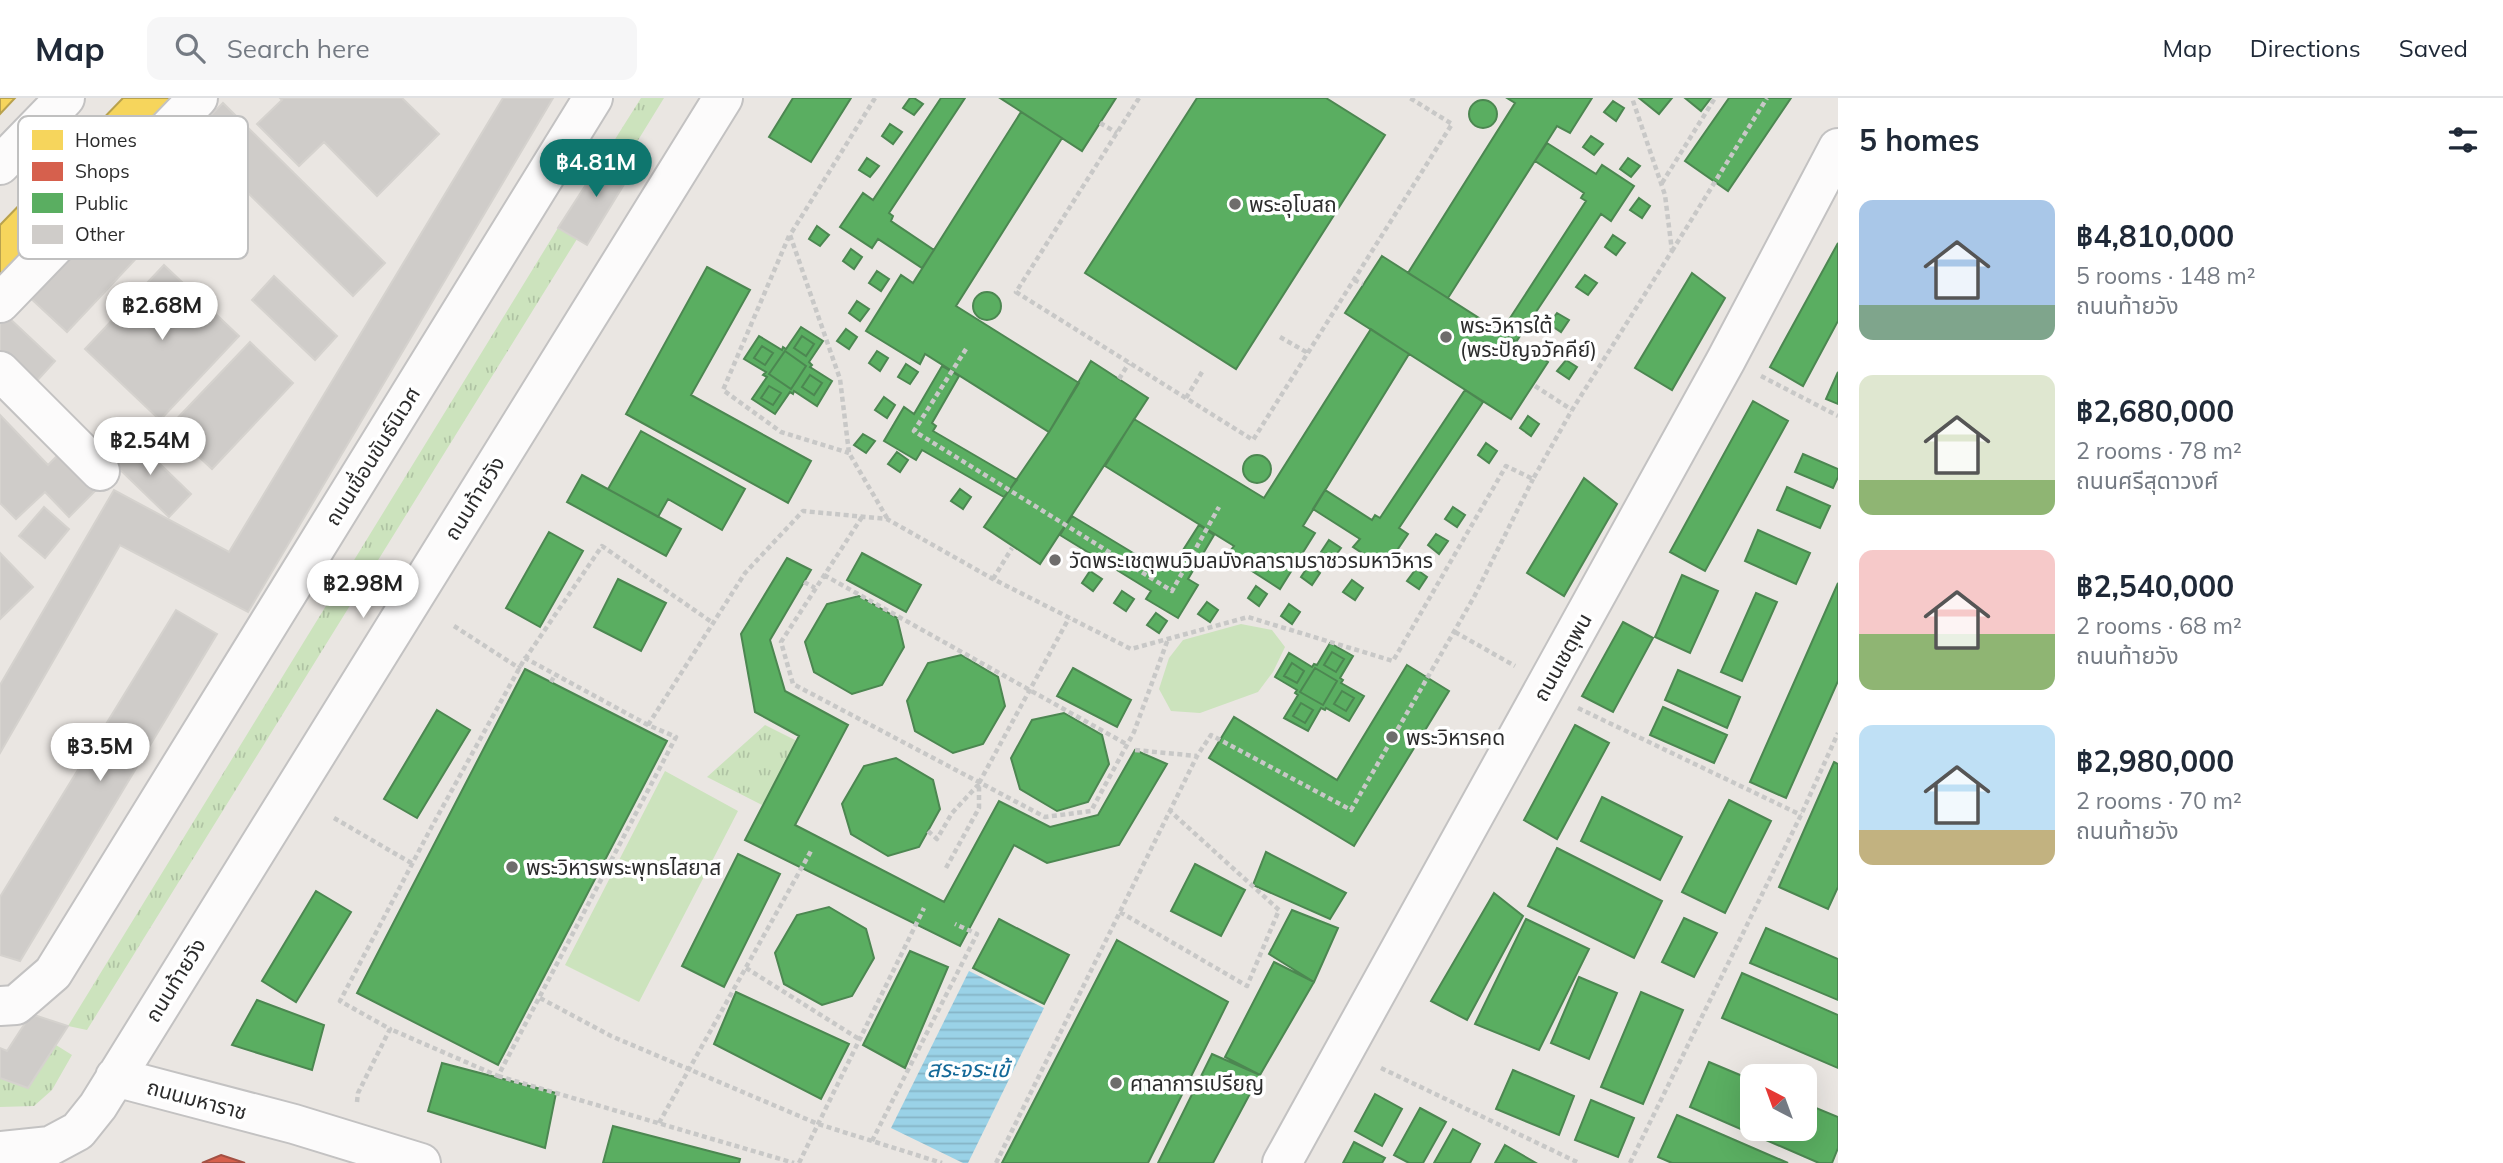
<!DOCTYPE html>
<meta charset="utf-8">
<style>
body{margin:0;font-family:Mulish,"Noto Sans Thai",sans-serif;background:#f6f6f7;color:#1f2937;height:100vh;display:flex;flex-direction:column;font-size:26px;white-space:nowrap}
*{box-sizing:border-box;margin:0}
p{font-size:23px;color:#747a83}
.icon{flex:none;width:38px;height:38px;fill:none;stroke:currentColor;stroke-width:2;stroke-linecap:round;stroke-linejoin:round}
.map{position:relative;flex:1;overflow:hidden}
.details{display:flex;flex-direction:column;background:#fff;width:665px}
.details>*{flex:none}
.needle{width:46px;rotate:319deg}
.controls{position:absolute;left:1740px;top:966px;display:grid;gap:14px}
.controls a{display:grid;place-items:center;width:77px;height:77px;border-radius:14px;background:#fff;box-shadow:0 7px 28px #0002;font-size:35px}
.price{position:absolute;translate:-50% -60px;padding:0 16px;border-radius:24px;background:#fff;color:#222;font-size:23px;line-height:46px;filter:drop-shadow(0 2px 4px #0008)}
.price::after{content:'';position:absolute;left:50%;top:42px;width:21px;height:16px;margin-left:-10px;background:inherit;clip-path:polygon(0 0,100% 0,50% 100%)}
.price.active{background:#0f766e;color:#fff}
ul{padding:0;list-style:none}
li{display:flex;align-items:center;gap:21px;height:175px;padding:0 21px}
li span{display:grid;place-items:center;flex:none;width:196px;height:140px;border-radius:14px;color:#555}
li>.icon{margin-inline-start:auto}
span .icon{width:84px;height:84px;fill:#fffc;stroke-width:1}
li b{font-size:30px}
h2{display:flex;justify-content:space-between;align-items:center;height:84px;padding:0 21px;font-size:30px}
header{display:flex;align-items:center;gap:42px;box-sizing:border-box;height:98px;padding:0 35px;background:#fff;border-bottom:2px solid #e0e1e3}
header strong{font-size:33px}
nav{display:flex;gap:38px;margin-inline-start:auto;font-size:24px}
.search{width:490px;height:63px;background:#f6f6f7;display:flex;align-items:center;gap:18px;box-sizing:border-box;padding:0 24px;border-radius:14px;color:#747a83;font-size:26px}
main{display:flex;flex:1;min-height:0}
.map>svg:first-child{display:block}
.grass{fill:url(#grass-tufts)}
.garden{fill:#cce3bd}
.water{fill:url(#water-rules)}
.homes{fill:#f6d55c;stroke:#b9a24e;stroke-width:2}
.shops{fill:#d6604d;stroke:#a35043;stroke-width:2}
.public{fill:#5aae61;stroke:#4c8751;stroke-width:2}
.building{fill:#cfccc9;stroke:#d5d2ce;stroke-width:2}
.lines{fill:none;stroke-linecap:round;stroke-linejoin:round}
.minor-casing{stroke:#c3c2c2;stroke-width:42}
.path{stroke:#c8c8c7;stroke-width:4.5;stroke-dasharray:5 3.5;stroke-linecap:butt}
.minor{stroke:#fcfbfb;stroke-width:38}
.poi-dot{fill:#6e6d6c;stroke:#fff;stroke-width:2.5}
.labels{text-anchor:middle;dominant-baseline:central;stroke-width:7;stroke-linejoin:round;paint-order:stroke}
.poi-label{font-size:21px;fill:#2c2c2c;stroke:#fff;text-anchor:start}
.street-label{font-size:21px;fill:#2c2c2c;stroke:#fff}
.water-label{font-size:23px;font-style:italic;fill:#146998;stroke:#fff}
.key{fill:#fff;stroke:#c0c0c0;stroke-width:2}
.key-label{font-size:19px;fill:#2c2c2c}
</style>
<header>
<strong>Map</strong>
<div class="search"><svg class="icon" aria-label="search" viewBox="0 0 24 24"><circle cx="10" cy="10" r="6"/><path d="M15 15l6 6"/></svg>Search here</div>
<nav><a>Map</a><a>Directions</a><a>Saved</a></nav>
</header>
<main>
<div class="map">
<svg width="1838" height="1065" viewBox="0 0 1838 1065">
<defs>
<pattern id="grass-tufts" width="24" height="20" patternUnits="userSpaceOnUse" patternTransform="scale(1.75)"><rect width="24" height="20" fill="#cce3bd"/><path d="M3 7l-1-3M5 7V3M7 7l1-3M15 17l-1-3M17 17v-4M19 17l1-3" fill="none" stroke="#afc3a3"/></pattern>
<pattern id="water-rules" width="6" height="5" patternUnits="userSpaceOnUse" patternTransform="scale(1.75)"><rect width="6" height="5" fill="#9ad2e7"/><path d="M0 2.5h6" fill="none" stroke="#85b4c6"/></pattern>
</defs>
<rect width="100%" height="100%" fill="#eae6e2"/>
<!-- grass -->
<path class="grass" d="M641 0H664L624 65 607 54Z
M558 130 577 141 87 932 68 928Z
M765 627 797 643 762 707 707 679Z
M56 947 72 957 52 992 34 1008 0 1009V980L28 990Z"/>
<!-- garden -->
<path class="garden" d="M1241 526 1272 532 1285 549 1273 574 1258 594 1200 615 1171 613 1159 591 1169 560 1183 542Z
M665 673 738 713 639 904 565 867Z"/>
<!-- water -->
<path class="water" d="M969 873 1044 910 968 1065H963L891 1030Z"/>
<!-- homes -->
<path class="homes" d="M0 0H15L0 16Z
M123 0H174L0 181V127Z"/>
<!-- shops -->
<path class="shops" d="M221 1057 245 1065H202Z"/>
<!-- public -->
<path class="public" d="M793 0H851L811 64 769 39Z
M910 0H914L923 6 914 17 903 10Z
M941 0H965L889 115 893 118 891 123 934 152 922 170 878 141 872 150 840 129 863 95 873 102Z
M1000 0H1116L1082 53Z
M1197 0H1326L1385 37 1236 271 1085 175Z
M1507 0H1592L1570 35 1557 28 1448 200 1408 175 1515 5Z
M1639 0H1672L1659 16Z
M1685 0H1711L1701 13Z
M1729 0H1791L1728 93 1685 63Z
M1469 16a14 14 0 1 1 28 0a14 14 0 1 1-28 0Z
M1613 3 1624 10 1616 23 1604 14Z
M1021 14 1062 40 956 208 1079 285 1049 334 925 256 920 266 866 233 901 177 913 185Z
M890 26 902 34 893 46 882 38Z
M1591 38 1603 46 1594 57 1583 49Z
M1547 45 1596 76 1602 67 1634 88 1611 123 1601 116 1516 244 1501 234 1586 103 1581 100 1584 95 1535 63Z
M867 60 879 68 870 79 859 72Z
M1628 60 1640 68 1631 79 1620 71Z
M1639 100 1650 108 1642 120 1630 112Z
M817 128 829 137 820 148 809 141Z
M1613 137 1625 145 1616 157 1605 149Z
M1838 145V223L1803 288 1770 269Z
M851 151 862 159 854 171 843 163Z
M1382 158 1548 264 1511 321 1345 215Z
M707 169 750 192 691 297 811 363 788 405 626 316Z
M877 173 889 181 881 193 869 185Z
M1692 175 1725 200 1672 292 1635 270Z
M1585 177 1597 185 1588 197 1576 189Z
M973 208a14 14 0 1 1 28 0a14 14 0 1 1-28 0Z
M857 203 869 211 860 223 849 215Z
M1557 215 1569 222 1561 234 1549 226Z
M801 229 823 243 809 264 812 267 810 269 832 283 817 308 794 293 793 296 790 294 775 316 752 301 767 279 763 277 766 274 744 261 759 238 782 252 783 249 786 251Z
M846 231 857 239 849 251 837 243Z
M1371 231 1409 256 1303 428 1315 435 1280 491 1227 457 1234 448 1105 368 1134 321 1264 400Z
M802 238 814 246 806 258 794 250Z
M762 248 773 255 765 267 754 260Z
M785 253 806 268 791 291 769 276Z
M877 253 888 260 880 273 869 265Z
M1566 262 1577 269 1569 281 1557 273Z
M1091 263 1148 300 1040 466 984 429 1049 334Z
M906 266 918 274 910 286 898 279Z
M942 268 959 278 932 325 936 328 933 333 1017 382 1004 399 922 352 916 362 884 343 904 309 914 316Z
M1838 274V306L1826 301Z
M810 277 822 285 814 297 802 289Z
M769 288 781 295 773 307 761 300Z
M1465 292 1483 304 1399 430 1408 436 1385 470 1353 449 1360 441 1313 411 1325 392 1372 422 1375 417 1380 420Z
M884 299 895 307 887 320 875 312Z
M1753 303 1788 323 1705 473 1670 454Z
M1528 318 1539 326 1531 338 1520 330Z
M641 333 745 391 722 432 668 401 658 419 608 391Z
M863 336 875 343 866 355 854 347Z
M1486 345 1497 353 1489 365 1478 357Z
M897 354 908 362 900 374 888 366Z
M1803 356 1838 371V379L1833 390 1795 374Z
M1243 371a14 14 0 1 1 28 0a14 14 0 1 1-28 0Z
M582 377 681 431 666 458 567 404Z
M1584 380 1617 406 1564 498 1527 475Z
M1787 389 1830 408 1820 430 1777 412Z
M960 391 971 399 963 411 951 403Z
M1453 409 1465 417 1457 429 1445 421Z
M1072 418 1163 473 1166 468 1171 471 1199 427 1214 437 1188 481 1198 487 1178 520 1146 501 1151 493 1060 437Z
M1758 432 1810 455 1796 486 1745 463Z
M549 434 583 453 540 529 506 510Z
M1436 436 1448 443 1439 456 1428 447Z
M1329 442 1341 450 1332 462 1321 454Z
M862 455 921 487 906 514 847 482Z
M787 460 811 472 770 542 785 593 848 627 795 727 944 804 999 703 1050 729 1098 717 1135 652 1167 666 1119 747 1047 765 1014 747 960 848 745 742 799 638 755 614 741 536Z
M1309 467 1320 475 1312 487 1301 479Z
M1416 471 1427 479 1419 491 1407 483Z
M1090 473 1102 481 1093 493 1082 485Z
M1682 477 1718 493 1690 555 1655 539Z
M618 481 666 505 641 553 594 529Z
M1352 482 1363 490 1355 502 1343 494Z
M1838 485V583L1786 700 1750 684Z
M1256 488 1267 496 1259 508 1248 500Z
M1122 493 1134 501 1126 513 1114 505Z
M1756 495 1777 504 1742 583 1721 574Z
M859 498 897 520 904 549 882 587 852 596 814 574 805 544 827 506Z
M1207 504 1218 512 1210 524 1198 516Z
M1289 506 1300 514 1292 526 1281 518Z
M1156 515 1167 523 1159 535 1147 527Z
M1623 524 1653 540 1613 614 1582 598Z
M1330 545 1353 558 1340 580 1343 582 1341 585 1364 598 1349 623 1326 610 1325 612 1321 610 1308 633 1284 620 1298 597 1295 595 1297 592 1275 579 1289 555 1312 569 1314 566 1317 567Z
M1332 554 1344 561 1336 574 1324 567Z
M961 557 998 579 1005 608 983 646 953 655 915 633 907 603 928 565Z
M1292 565 1304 573 1297 585 1284 578Z
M1407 567 1449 593 1354 748 1209 660 1234 619 1337 682Z
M1073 570 1131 602 1117 629 1057 598Z
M1315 570 1337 583 1323 607 1300 594Z
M525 571 667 643 498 967 357 895Z
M1678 572 1740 599 1727 630 1665 602Z
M1342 593 1354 600 1346 613 1334 606Z
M1301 605 1313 612 1305 625 1293 618Z
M1663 609 1727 637 1714 665 1650 637Z
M437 612 470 632 417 720 384 701Z
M1064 615 1102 637 1109 666 1088 704 1057 713 1020 691 1011 660 1032 622Z
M1575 627 1609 645 1557 741 1524 722Z
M896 660 933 682 940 711 919 749 888 758 851 736 842 706 864 668Z
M1834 664 1838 666V789L1828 811 1779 789Z
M1602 699 1682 739 1660 782 1581 743Z
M1729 702 1771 723 1725 815 1682 794Z
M1557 750 1662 803 1634 860 1528 808Z
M1266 754 1346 795 1330 821 1253 787Z
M738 756 780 776 724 889 682 868Z
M1195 766 1245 792 1221 838 1171 813Z
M316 793 351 814 296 904 262 883Z
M1494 795 1523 818 1467 922 1431 903Z
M829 809 866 831 874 860 852 898 822 907 784 886 775 855 797 817Z
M1292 812 1338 830 1314 884 1269 856Z
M1684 820 1717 835 1694 879 1662 864Z
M999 821 1069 857 1044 906 973 870Z
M1526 821 1589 851 1539 952 1475 926Z
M1766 830 1838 861V902L1750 865Z
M1117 842 1228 904 1148 1065H1002Z
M910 853 948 869 905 970 863 947Z
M1274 864 1314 884 1260 977 1225 959Z
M1742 875 1838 917V970L1722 920Z
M1579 879 1617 895 1589 961 1551 945Z
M736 894 849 946 821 1001 714 946Z
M1641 894 1683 912 1643 1006 1601 989Z
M257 902 324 927 312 972 232 947Z
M1212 956 1260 977 1213 1065H1158Z
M1709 964 1752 982V1031H1804V1005L1838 1019V1050L1832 1065H1819L1690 1009Z
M442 965 556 995 545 1050 428 1013Z
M1513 972 1574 998 1559 1037 1496 1011Z
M1375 996 1402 1011 1382 1048 1355 1033Z
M1591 1002 1634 1020 1618 1059 1575 1042Z
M1420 1010 1446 1024 1423 1065H1409L1394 1057Z
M1677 1017 1788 1065H1672L1658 1059Z
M613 1028 740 1061 739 1065H603Z
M1453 1031 1480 1046 1470 1065H1434Z
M1354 1044 1385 1060 1382 1065H1343Z
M1505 1047 1536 1065H1495Z"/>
<!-- building -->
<path class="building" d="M280 0H402L439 36 377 98 324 44 299 68 257 26 282 2Z
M503 0H553L248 514 120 447 0 655V587L114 392 229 454Z
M223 5 385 165 353 198 190 38Z
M607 54 634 70 587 147 558 130Z
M105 113 145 151 67 234 27 197Z
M164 167 239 238 160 322 85 251Z
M274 178 337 238 315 262 252 202Z
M7 218 55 263 34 286 0 254V226Z
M250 244 293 285 212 371 168 330Z
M0 317 48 367 62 353 98 390 69 419 45 394 16 421 0 405Z
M132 339 191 396 169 419 110 362Z
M44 409 69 431 45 460 19 438Z
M0 455 33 489 0 521Z
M176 512 217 536 20 863 0 857V799Z
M31 916 68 928 28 990 0 980V950L7 953Z"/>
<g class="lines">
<!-- minor casing -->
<g class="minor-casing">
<path id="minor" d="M0 67 65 0
M0 205 198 0
M0 273 100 373
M0 908 16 907 53 875 593 0
M115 979 294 1026 421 1065
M0 1053 50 1048 78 1033 98 1008 723 0
M1282 1065 1726 262 1838 50"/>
</g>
<!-- path -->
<path class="path" d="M875 0 790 137 840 281 849 355 887 420
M1139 0 1016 194 1253 342 1452 26 1410 0
M1100 25 1117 35
M1662 85 1715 0
M789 138 723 292 781 334 849 355
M1672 153 1767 0
M1354 182 1363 186
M1280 239 1308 255
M966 251 914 333 1172 493 1219 409
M1761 278 1838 318
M1119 281 1129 265
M1535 288 1572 312
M1186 300 1202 274
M862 419 781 544 793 586 1045 719 1091 713 1134 634 1168 541
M824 477 1128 647
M993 481 1012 450
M804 484 815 490
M454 528 519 570 520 568
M1455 534 1515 568
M525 561 602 448 713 525
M551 584 555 577
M1578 610 1801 717
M648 627 745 475 803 413 887 421 993 481 1131 551 1248 519 1393 563 1506 368 1533 381 1572 312 1672 153 1665 97 1632 0
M1135 652 1197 658
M334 720 413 766
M928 733 937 741 952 715 979 686
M946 770 979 710V685L1069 520
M1120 814 1247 888 1279 812 1170 713
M746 870 859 941
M540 900 611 938 818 1026 942 1065
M1381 970 1579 1065
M498 978 794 1065
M357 1004 358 995 390 931 340 903 431 730 525 560 648 627 676 639 498 978 390 931
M659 1025 811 753
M872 1043 977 836 955 826
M799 1065 924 810
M996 1065 1197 658 1211 637 1351 712 1474 499 1533 381
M1630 1065 1801 717 1838 635"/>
<!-- minor -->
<use href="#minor" class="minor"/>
</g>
<!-- markers -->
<g class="poi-dot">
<circle cx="1235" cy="106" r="7"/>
<circle cx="1446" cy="239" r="7"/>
<circle cx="1055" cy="462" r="7"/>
<circle cx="1392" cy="639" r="7"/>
<circle cx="512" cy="769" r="7"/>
<circle cx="1116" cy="985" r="7"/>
</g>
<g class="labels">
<!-- poi labels -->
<g class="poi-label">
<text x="1249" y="106">พระอุโบสถ</text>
<text x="1460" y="227">พระวิหารใต้<tspan x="1460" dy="24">(พระปัญจวัคคีย์)</tspan></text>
<text x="1069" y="462">วัดพระเชตุพนวิมลมังคลารามราชวรมหาวิหาร</text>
<text x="1406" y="639">พระวิหารคด</text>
<text x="526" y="769">พระวิหารพระพุทธไสยาส</text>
<text x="1130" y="985">ศาลาการเปรียญ</text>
</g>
<!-- street labels -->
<g class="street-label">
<text transform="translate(372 358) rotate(-58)">ถนนเขื่อนขันธ์นิเวศ</text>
<text transform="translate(474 400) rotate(-58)">ถนนท้ายวัง</text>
<text transform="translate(1562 559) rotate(-61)">ถนนเชตุพน</text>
<text transform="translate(175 882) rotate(-58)">ถนนท้ายวัง</text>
<text transform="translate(197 1001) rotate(15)">ถนนมหาราช</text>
</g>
<!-- water labels -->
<g class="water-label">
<text x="968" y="970">สระจระเข้</text>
</g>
</g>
<!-- legend -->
<rect x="18" y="18" width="230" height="143" rx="10" class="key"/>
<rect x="32" y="32" width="31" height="20" fill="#f6d55c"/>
<rect x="32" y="64" width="31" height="19" fill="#d6604d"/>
<rect x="32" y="95" width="31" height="20" fill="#5aae61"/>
<rect x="32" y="127" width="31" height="19" fill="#cfccc9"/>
<g class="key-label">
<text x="75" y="49">Homes</text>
<text x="75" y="80">Shops</text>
<text x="75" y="112">Public</text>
<text x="75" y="143">Other</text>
</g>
</svg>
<div class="controls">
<a><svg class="needle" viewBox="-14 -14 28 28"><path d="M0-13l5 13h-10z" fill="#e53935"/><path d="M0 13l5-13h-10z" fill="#747a83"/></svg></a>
</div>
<b class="price active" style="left:596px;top:101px">฿4.81M</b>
<b class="price" style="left:162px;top:244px">฿2.68M</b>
<b class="price" style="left:150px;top:379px">฿2.54M</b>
<b class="price" style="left:363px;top:522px">฿2.98M</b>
<b class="price" style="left:100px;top:685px">฿3.5M</b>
</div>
<section class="details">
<h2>5 homes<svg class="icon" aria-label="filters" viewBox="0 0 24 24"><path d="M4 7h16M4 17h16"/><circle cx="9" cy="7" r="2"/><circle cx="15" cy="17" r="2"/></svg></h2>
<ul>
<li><span style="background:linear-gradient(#a9c7e8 75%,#7fa58c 0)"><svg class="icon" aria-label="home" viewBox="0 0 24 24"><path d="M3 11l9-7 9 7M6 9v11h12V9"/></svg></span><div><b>฿4,810,000</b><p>5 rooms · 148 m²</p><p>ถนนท้ายวัง</p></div></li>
<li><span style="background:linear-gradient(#dfe7d0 75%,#8fb573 0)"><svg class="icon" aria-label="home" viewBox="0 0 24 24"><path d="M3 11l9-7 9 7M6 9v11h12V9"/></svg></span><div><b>฿2,680,000</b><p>2 rooms · 78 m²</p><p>ถนนศรีสุดาวงศ์</p></div></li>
<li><span style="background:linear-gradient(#f6c9c9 60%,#8fb573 0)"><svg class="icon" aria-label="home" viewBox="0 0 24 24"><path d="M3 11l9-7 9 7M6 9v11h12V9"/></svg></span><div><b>฿2,540,000</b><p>2 rooms · 68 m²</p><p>ถนนท้ายวัง</p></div></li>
<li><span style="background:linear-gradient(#bfe0f5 75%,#c2b280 0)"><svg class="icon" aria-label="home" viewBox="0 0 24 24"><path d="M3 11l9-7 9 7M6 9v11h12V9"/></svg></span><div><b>฿2,980,000</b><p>2 rooms · 70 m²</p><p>ถนนท้ายวัง</p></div></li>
</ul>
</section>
</main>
